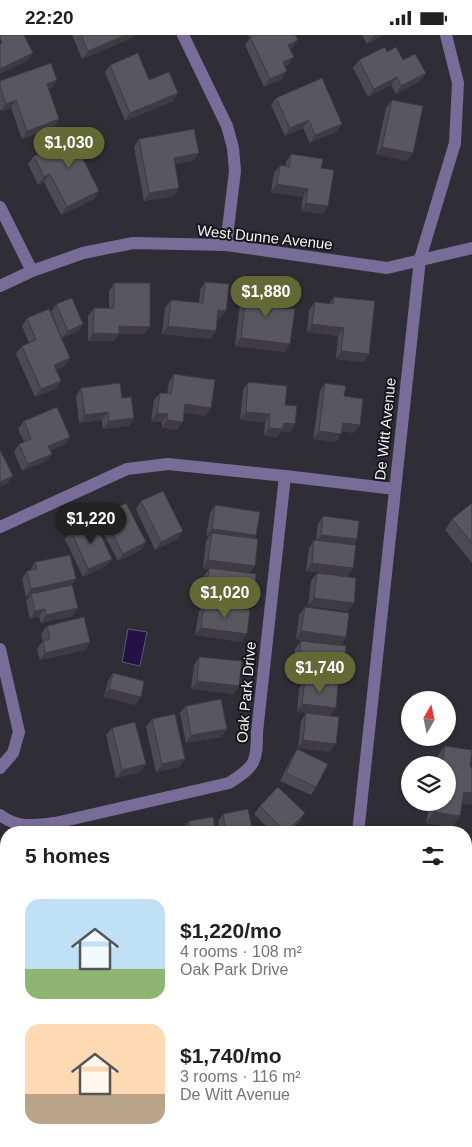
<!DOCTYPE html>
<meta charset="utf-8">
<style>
body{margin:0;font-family:Arial,sans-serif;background:#f6f6f6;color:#202124;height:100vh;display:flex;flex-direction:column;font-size:19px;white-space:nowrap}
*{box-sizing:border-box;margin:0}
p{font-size:16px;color:#757577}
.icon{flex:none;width:28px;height:28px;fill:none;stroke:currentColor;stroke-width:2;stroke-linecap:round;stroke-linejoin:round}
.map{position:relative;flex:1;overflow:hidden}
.drawer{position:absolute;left:0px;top:791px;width:472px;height:321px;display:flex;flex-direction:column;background:#fff;border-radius:20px 20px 0 0;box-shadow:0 1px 4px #0004}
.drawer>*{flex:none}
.needle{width:32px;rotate:9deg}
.buttons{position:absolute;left:401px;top:656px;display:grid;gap:10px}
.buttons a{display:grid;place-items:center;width:55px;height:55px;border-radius:50%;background:#fff;box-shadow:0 1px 4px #0004;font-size:25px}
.price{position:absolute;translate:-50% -42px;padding:0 11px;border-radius:18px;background:#636935;color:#fff;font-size:16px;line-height:32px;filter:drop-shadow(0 1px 2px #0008)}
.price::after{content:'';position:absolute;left:50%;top:30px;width:15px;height:11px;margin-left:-8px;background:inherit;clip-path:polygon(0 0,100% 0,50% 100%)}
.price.active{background:#222;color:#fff}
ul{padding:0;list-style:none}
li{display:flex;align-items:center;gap:15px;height:125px;padding:0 25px}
li span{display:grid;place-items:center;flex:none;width:140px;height:100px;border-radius:15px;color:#555}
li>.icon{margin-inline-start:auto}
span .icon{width:60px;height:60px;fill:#fffc;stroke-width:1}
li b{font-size:21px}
h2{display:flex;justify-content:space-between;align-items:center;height:60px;padding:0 25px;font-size:21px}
.status{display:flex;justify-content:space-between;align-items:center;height:35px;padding:0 25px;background:#fff;direction:ltr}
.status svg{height:14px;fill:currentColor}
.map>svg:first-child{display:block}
.water{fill:#241244;stroke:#62557a}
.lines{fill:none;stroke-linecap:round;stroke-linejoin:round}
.street{stroke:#786d99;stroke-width:12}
.wall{fill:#4c4a52}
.shaded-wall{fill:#3e3c42}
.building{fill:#58565f;stroke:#3e3c42}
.labels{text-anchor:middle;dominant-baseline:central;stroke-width:4;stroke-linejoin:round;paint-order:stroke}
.street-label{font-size:15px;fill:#f3f2f7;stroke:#17161a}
</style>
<div class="status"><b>22:20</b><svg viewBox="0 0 49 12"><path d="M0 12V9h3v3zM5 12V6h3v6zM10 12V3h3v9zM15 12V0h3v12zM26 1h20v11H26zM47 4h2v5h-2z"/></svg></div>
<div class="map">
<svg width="472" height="1112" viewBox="0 0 472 1112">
<rect width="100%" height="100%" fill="#2f2e36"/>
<!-- water -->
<path class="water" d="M128 594 147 597 140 631 122 627Z"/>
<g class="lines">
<!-- street -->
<path class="street" d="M183 0 227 91 233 113 235 136 226 210
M0 172 32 236
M0 251 32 236 83 218 133 208 226 210 387 233 472 213
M285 441 395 454
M0 492 127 434 168 429 285 441 257 697C257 727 255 732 229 748L55 788C33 790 19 794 0 780
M0 614 19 697 13 718 0 733
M358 798 420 224 455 108 458 48 446 0
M3 1112 6 1079
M324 1112V1106"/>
</g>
<!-- wall -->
<path class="wall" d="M72 0H134L132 3 82 24Z
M248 0H295L292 13 290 14 288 30 285 32 282 44 264 52 245 10 250 3Z
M362 0H383L367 9Z
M387 17 426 38 420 46 396 59 391 50 368 62 353 33 359 25Z
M110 30 149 45 173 66 125 86 105 37Z
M0 46 52 53 48 54 59 84 54 92 22 104 11 73 1 76 0 74Z
M276 63 342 89 337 96 310 108 303 93 285 101 271 70Z
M392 65 407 126 376 119 386 73Z
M139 104 199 118 193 126 175 129 179 153 174 161 144 166 134 112Z
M291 119 321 133 323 179 301 176 303 162 271 157 274 138 280 130 285 131 286 127Z
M34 121 87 122 83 124 99 156 94 164 61 180 44 147 38 150 28 129Z
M205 247 220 284H217L216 296 210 304 162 299 165 273 171 265 199 268 200 255Z
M114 248 145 299H119L114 306H88V281L94 273H109V256Z
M247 252 268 263 283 273 285 317 235 311 241 259Z
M334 262 369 319 364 327 336 324 338 301 307 297 309 275 315 267 329 269Z
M56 269 83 289 77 297 62 303 51 277Z
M27 283 70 323 65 331 56 335 61 346 55 354 35 362 16 319 22 311 29 308 22 291Z
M174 339 211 373 205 381 184 377 177 395 162 392V387L151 386 154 365 160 358 167 359 169 347Z
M248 347 285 370 295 389 290 397 282 396 277 402 264 401 265 387 240 385 243 355Z
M325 348 344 361 354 398 342 396 336 407 313 404 320 356Z
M81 353 122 363 134 383 129 391 103 394 102 385 79 388 76 361Z
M24 386 70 402 64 410 50 415 52 419 46 426 22 436 14 417 19 409 24 407 18 394Z
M141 466 178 504 155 515 136 474Z
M472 468V528L445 495 452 484Z
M215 470 256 500 254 504 250 538 253 565 248 573 200 567 204 541 209 534 203 533 206 506 209 502 206 501 210 478Z
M103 480 146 507 141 515 118 526 98 488Z
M323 481 357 504 353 510 348 541 306 536 309 513 314 505H316L318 489Z
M71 496 112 524 106 531 83 542 65 504Z
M35 527 72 550 78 573 72 581 41 588 39 581 30 584 26 566 30 561 26 562 22 544 27 536H30Z
M317 538 348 576 308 571 311 546Z
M204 568 241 607 195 600 199 576Z
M305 572 346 602 341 610 296 604 299 580Z
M47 591 90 607 85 615 40 625 37 614 43 606 41 599Z
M301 606 346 611 297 677 299 653 304 646 292 645 295 614Z
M199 622 234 659 191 654 194 630Z
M113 638 135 670 104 662 108 646Z
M186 671 227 694 221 702 186 708 180 678Z
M306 678 330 717 298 713 301 686Z
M152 684 185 724 179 732 156 737 146 692Z
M112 693 140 737 116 743 106 700Z
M445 711 462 769 452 792 426 788 430 768H448V730H436L437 722Z
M297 714 316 752 311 760 280 746 292 722Z
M260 771 305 778 300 786 288 798H273L254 779Z
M223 779 253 798H220L218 787Z
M189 786 216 798H184L183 794Z
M6 893V921L2 898Z
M371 1106H422L418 1112H370Z"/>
<!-- shaded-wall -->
<path class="shaded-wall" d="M125 0H134L132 3 82 24 88 16Z
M374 0H383L367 9 373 1Z
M298 5 292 13 283 18 288 10Z
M33 18 27 26 0 39V34Z
M294 22 288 30 277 35 283 27Z
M287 36 282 44 264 52 270 44Z
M426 38 420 46 396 59 401 51Z
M397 42 391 50 368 62 374 54Z
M57 45 52 53 41 57 47 49Z
M178 58 173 66 125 86 130 78Z
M16 65 11 73 1 76 6 69Z
M59 84 54 92 22 104 27 96Z
M309 85 303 93 285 101 290 93Z
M342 89 337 96 310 108 315 100Z
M382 112 413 118 407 126 376 119Z
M93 114 87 122 76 128 81 120Z
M199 118 193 126 168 130 174 123Z
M50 139 44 147 38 150 44 142Z
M277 149 308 154 303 162 271 157Z
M179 153 174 161 144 166 149 158Z
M99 156 94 164 61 180 67 172Z
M306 168 328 171 323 179 301 176Z
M218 275 226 276 220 284 213 283Z
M83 289 77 297 62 303 68 296Z
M312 289 344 293 338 301 307 297Z
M119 291 150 292 145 299H119L114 306H88L93 298Z
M168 291 216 296 210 304 162 299Z
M241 303 290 309 285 317 235 311Z
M341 316 369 319 364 327 336 324Z
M70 323 65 331 48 338 54 330Z
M61 346 55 354 35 362 41 354Z
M185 369 211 373 205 381 180 377Z
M108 377 102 385 79 388 85 380Z
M246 377 270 379 265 387 240 385Z
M157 378 168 379 162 387 151 386Z
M134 383 129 391 103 394 109 386Z
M167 385 183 387 177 395 162 392Z
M284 388 295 389 290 397 282 396 277 402 264 401 269 393Z
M343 388 360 390 354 398 337 396Z
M319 396 341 399 336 407 313 404Z
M70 402 64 410 43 419 48 411Z
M52 419 46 426 22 436 28 429Z
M13 441 7 449 0 452V447Z
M212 494 256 500 251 508 212 498 209 502 206 501Z
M183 496 178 504 155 515 161 507Z
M321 500 357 504 351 512 315 508Z
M146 507 141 515 118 526 123 519Z
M112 524 106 531 83 542 88 534Z
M208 525 255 531 249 539 203 533Z
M312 528 353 533 348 541 306 536Z
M76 544 70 552 31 559 30 561 26 562 31 554Z
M206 559 253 565 248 573 200 567Z
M314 563 354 568 348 576 308 571Z
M78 573 72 581 41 588 46 580Z
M45 574 39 581 30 584 35 576Z
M201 593 247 599 241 607 195 600Z
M301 596 346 602 341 610 296 604Z
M90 607 85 615 40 625 45 618Z
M297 637 342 642 337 650 292 645Z
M197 646 239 651 234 659 191 654Z
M109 654 141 662 135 670 104 662Z
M302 669 336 673 330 681 297 677Z
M227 694 221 702 186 708 191 700Z
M303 705 336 709 330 717 298 713Z
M185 724 179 732 156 737 162 729Z
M146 729 140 737 116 743 122 735Z
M464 757 472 758V770L456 768Z
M434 777 460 781 452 792 426 788Z
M305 778 300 786 288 798H286Z
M466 1005 472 1006V1018L466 1017Z
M413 1106H422L418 1112H409Z"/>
<!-- building -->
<path class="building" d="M0 0H24L33 18 0 34V9L2 8 0 3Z
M81 0H125L88 16Z
M254 0H295L298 5 288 10 294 22 283 27 287 36 270 44 250 2Z
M385 12 387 17 396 12 403 25 415 19 426 38 401 51 397 42 374 54 359 25Z
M138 18 149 45 169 37 178 58 130 78 110 30Z
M51 28 57 45 47 49 59 84 27 96 16 65 6 69 0 51V46Z
M322 43 342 89 315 100 309 85 290 93 276 63Z
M392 65 423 71 413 118 382 112Z
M194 94 199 118 174 123 179 153 149 158 139 104Z
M84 96 93 114 81 120 99 156 67 172 50 139 44 142 34 121Z
M291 119 323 124 321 133 334 135 328 171 306 168 308 154 277 149 280 130 289 132Z
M205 247 229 249 226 276 218 275 216 296 168 291 171 265 203 268Z
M114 248H150V292L119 291V299L93 298 94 273H114Z
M247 252 269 254 268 263 284 265 283 273 295 274 290 309 241 303Z
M334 262 375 266 369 319 341 316 344 293 312 289 315 267 333 269Z
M72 263 83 289 68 296 56 269Z
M49 274 70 323 54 330 61 346 41 354 22 311 36 305 27 283Z
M174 339 215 345 211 373 185 369 183 387 167 385 168 379 157 378 160 358 171 359Z
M248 347 287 351 285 370 297 371 295 389 284 388 283 394 269 393 270 379 246 377Z
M120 348 122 363 131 362 134 383 109 386 108 377 85 380 81 353Z
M325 348 346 351 344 361 363 364 360 390 343 388 341 399 319 396Z
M57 372 70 402 48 411 52 419 28 429 19 409 31 404 24 386Z
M0 415 13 441 0 447Z
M163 456 183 496 161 507 141 466Z
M126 468 146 507 123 519 103 480Z
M472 468V508L452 484Z
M215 470 260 477 256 500 212 494Z
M323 481 359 486 357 504 321 500Z
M94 486 112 524 88 534 71 496Z
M212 498 258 504 255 531 208 525Z
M314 505 356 510 353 533 312 528Z
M70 520 76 544 31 554 27 536 37 534 35 527Z
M209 533 256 539 253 565 206 559Z
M317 538 356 543 354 568 314 563Z
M72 550 78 573 46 580 45 574 35 576 31 559Z
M204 568 250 575 247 599 201 593Z
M305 572 349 578 346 602 301 596Z
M84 582 90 607 45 618 43 606 50 604 47 591Z
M301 606 346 611 342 642 297 637Z
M199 622 242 626 239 651 197 646Z
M113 638 144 646 141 662 109 654Z
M305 645 338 649 336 673 302 669Z
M221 664 227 694 191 700 186 671Z
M306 678 339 682 336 709 303 705Z
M175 679 185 724 162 729 152 684Z
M135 687 146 729 122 735 112 693Z
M445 711 472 715 470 732H472V758L464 757 460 781 434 777 436 768H448V730H442Z
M297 714 328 729 316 752 286 738Z
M278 752 305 778 286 797 260 771Z
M248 774 253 798H227L223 779Z
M213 782 216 798H191L189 786Z
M173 792 175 798 143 797Z
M466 967 472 968V1006L466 1005Z
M377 1106H415V1112H377Z"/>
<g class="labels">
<!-- street labels -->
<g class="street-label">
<text transform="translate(265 202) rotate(6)">West Dunne Avenue</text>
<text transform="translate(385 394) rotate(-84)">De Witt Avenue</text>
<text transform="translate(246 657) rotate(-85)">Oak Park Drive</text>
</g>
</g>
</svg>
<div class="buttons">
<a><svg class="needle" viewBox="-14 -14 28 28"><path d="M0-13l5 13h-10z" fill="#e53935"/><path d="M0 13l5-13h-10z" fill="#757577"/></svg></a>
<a><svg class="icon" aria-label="layers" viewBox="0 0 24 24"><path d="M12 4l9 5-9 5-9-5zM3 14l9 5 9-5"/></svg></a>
</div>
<b class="price" style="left:69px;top:134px">$1,030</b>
<b class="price" style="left:266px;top:283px">$1,880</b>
<b class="price active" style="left:91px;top:510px">$1,220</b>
<b class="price" style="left:225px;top:584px">$1,020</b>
<b class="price" style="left:320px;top:659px">$1,740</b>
<section class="drawer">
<h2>5 homes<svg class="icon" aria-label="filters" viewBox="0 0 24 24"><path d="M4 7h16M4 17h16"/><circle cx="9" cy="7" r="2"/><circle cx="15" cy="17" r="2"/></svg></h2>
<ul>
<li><span style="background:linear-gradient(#bfe0f5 70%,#8fb573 0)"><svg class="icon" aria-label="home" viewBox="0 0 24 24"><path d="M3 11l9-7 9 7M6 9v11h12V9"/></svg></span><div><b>$1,220/mo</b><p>4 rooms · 108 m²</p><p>Oak Park Drive</p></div></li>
<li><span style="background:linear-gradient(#ffd9b3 70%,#b9a48a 0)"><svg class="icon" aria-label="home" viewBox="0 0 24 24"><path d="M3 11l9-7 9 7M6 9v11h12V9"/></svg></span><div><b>$1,740/mo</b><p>3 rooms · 116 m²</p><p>De Witt Avenue</p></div></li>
</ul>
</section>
</div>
